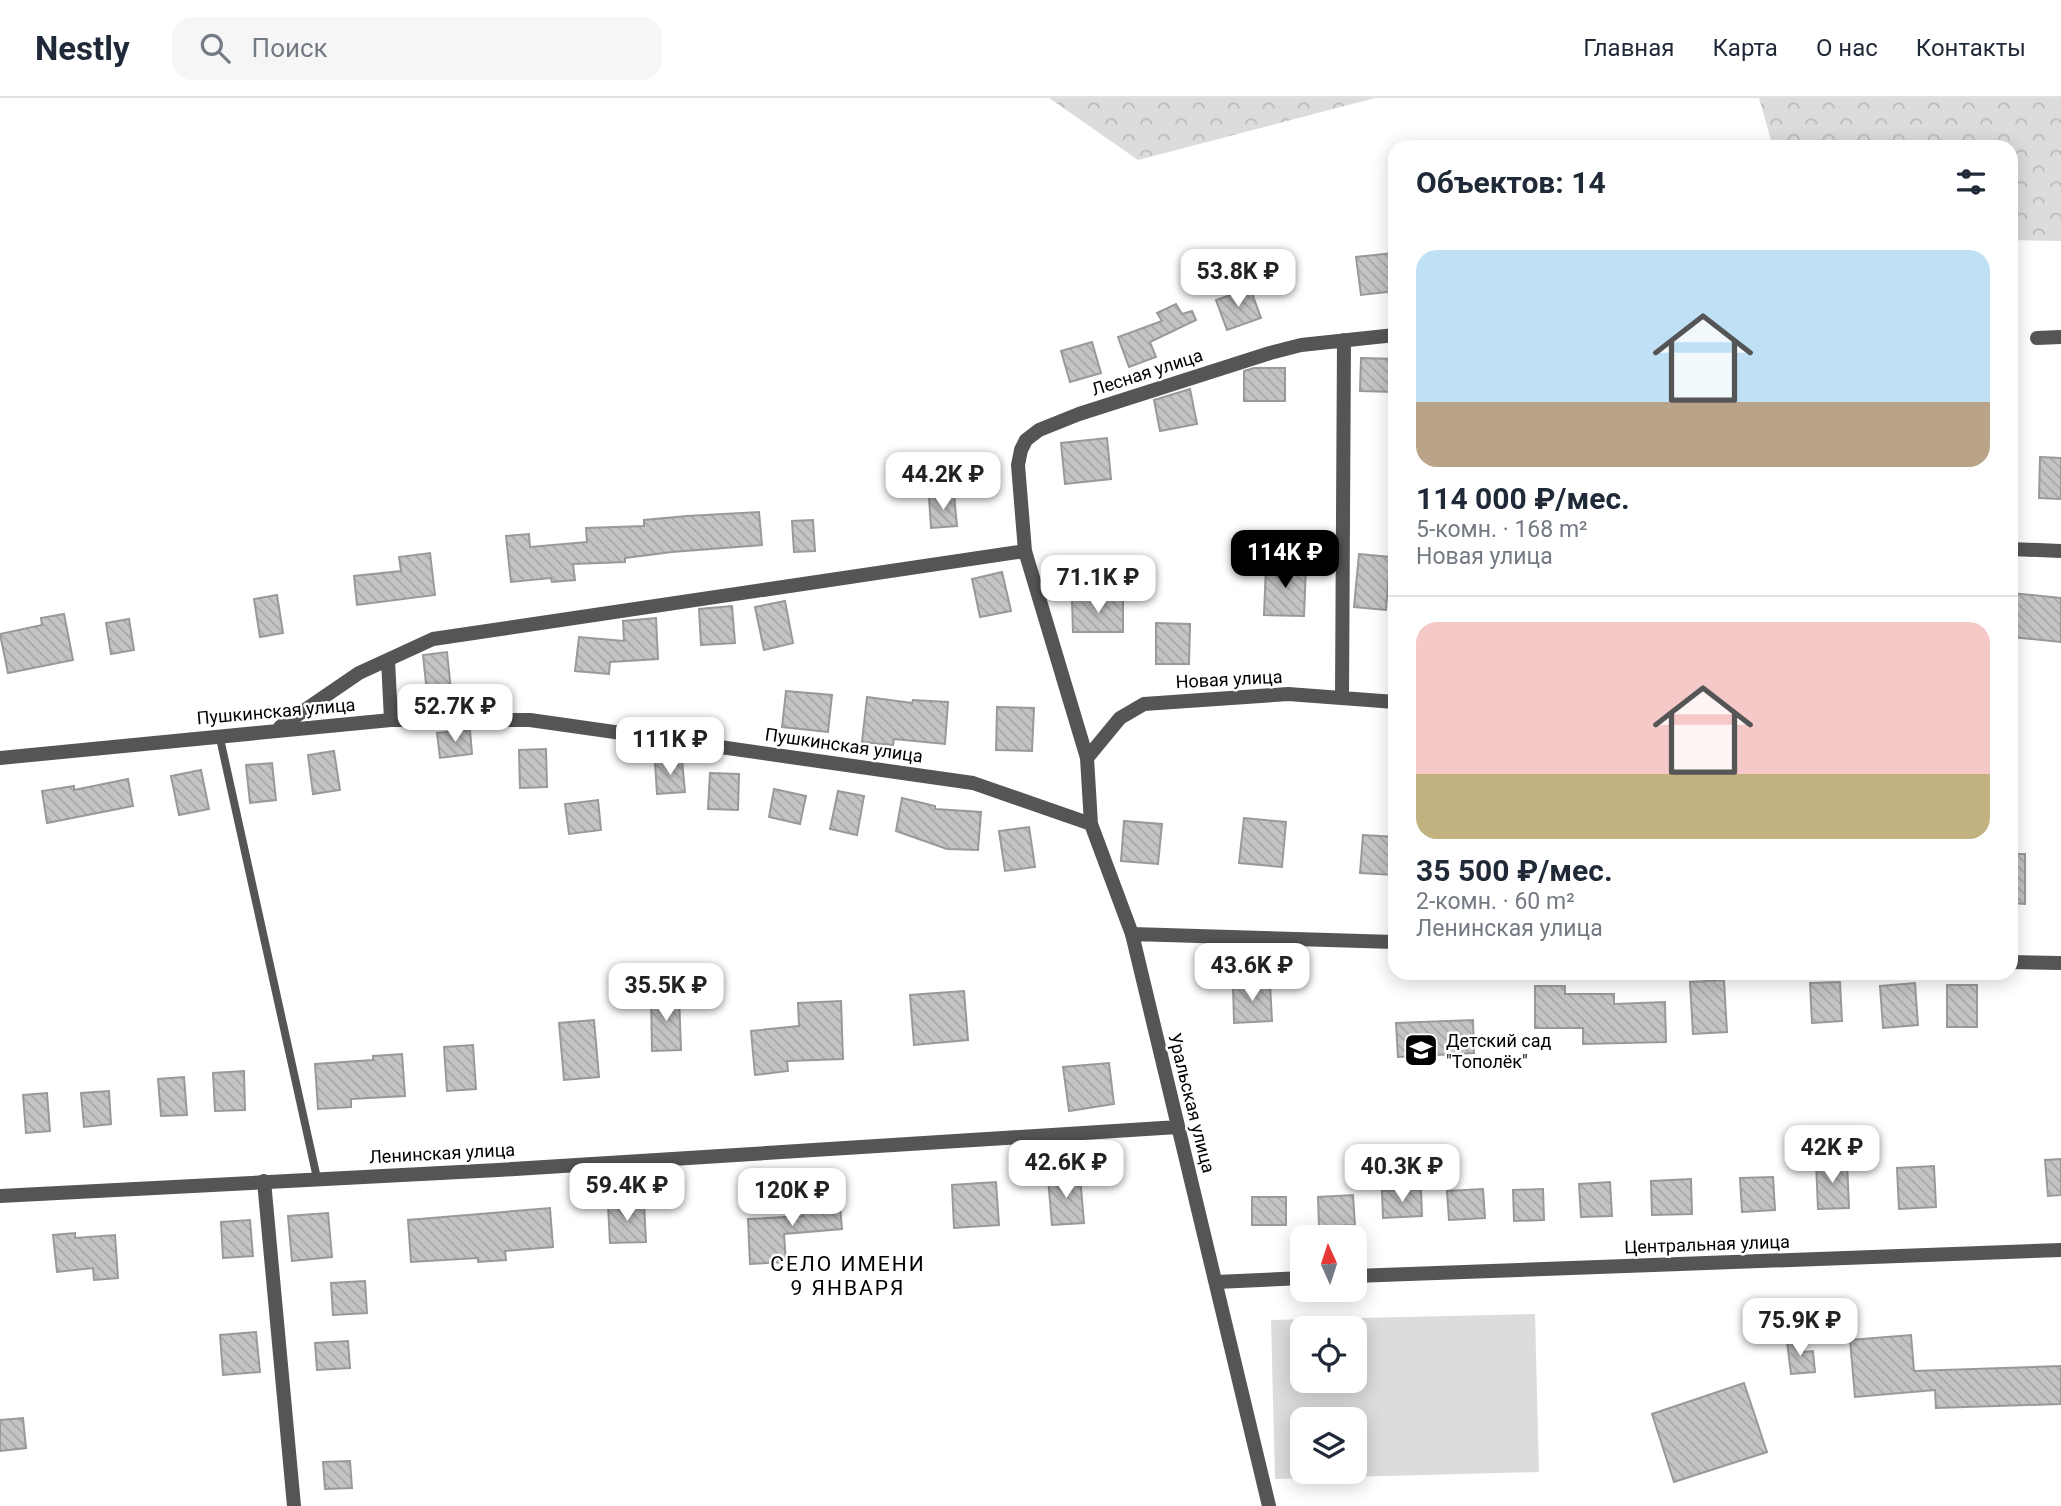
<!DOCTYPE html>
<html lang="ru">
<meta charset="utf-8">
<style>
body{margin:0;font-family:Roboto,sans-serif;background:#f6f6f7;color:#1f2937;height:100vh;display:flex;flex-direction:column;font-size:26px;white-space:nowrap}
*{box-sizing:border-box;margin:0}
p{font-size:23px;color:#747a83}
.icon{flex:none;width:38px;height:38px;fill:none;stroke:currentColor;stroke-width:2;stroke-linecap:round;stroke-linejoin:round}
.map{position:relative;flex:1;overflow:hidden}
.sheet{position:absolute;left:1388px;top:42px;width:630px;height:840px;display:flex;flex-direction:column;background:#fff;border-radius:21px;box-shadow:0 4px 18px #0003}
.sheet>*{flex:none}
.needle{width:46px;rotate:357deg}
.fabs{position:absolute;left:1290px;top:1127px;display:grid;gap:14px}
.fabs a{display:grid;place-items:center;width:77px;height:77px;border-radius:14px;background:#fff;box-shadow:0 4px 18px #0003;font-size:35px}
.price{position:absolute;translate:-50% -60px;padding:0 16px;border-radius:14px;background:#fff;color:#222;font-size:23px;line-height:46px;filter:drop-shadow(0 2px 4px #0008)}
.price::after{content:'';position:absolute;left:50%;top:42px;width:21px;height:16px;margin-left:-10px;background:inherit;clip-path:polygon(0 0,100% 0,50% 100%)}
.price.selected{background:#000;color:#fff}
ul{padding:0;list-style:none}
li{display:grid;align-content:center;gap:14px;height:371px;padding:0 28px}
li+li{border-top:2px solid #e0e1e3}
li span{display:grid;place-items:center;height:217px;border-radius:21px;color:#555}
li>.icon{margin-inline-start:auto}
span .icon{width:126px;height:126px;fill:#fffc;stroke-width:1}
li b{font-size:30px}
h2{display:flex;justify-content:space-between;align-items:center;height:84px;padding:0 28px;font-size:30px}
header{display:flex;align-items:center;gap:42px;box-sizing:border-box;height:98px;padding:0 35px;background:#fff;border-bottom:2px solid #e0e1e3}
header strong{font-size:33px}
nav{display:flex;gap:38px;margin-inline-start:auto;font-size:24px}
.search{width:490px;height:63px;background:#f6f6f7;display:flex;align-items:center;gap:18px;box-sizing:border-box;padding:0 24px;border-radius:21px;color:#747a83;font-size:26px}
.map>svg:first-child{display:block}
.forest{fill:url(#forest-crowns)}
.park{fill:#dcdcdc;fill-rule:evenodd}
.building{fill:url(#building-back-hatch);stroke:#999;stroke-width:2}
.lines{fill:none;stroke-linecap:round;stroke-linejoin:round}
.service{stroke:#555;stroke-width:8}
.minor{stroke:#555;stroke-width:14}
.tertiary{stroke:#555;stroke-width:14}
.labels{text-anchor:middle;dominant-baseline:central;stroke-width:5;stroke-linejoin:round;paint-order:stroke}
.street-label{font-size:18px;fill:#000;stroke:#fff}
.poi-label{font-size:18px;fill:#000;stroke:#fff;text-anchor:start}
.quarter-label{font-size:21px;letter-spacing:2px;fill:#000;stroke:#fff}
</style>
<header>
<strong>Nestly</strong>
<div class="search"><svg class="icon" aria-label="search" viewBox="0 0 24 24"><circle cx="10" cy="10" r="6"/><path d="M15 15l6 6"/></svg>Поиск</div>
<nav><a>Главная</a><a>Карта</a><a>О нас</a><a>Контакты</a></nav>
</header>
<div class="map">
<svg width="2061" height="1408" viewBox="0 0 2061 1408">
<defs>
<pattern id="forest-crowns" width="20" height="18" patternUnits="userSpaceOnUse" patternTransform="scale(1.75)"><rect width="20" height="18" fill="#dcdcdc"/><path d="M2 6a3 3 0 1 1 6 0M12 15a3 3 0 1 1 6 0" fill="none" stroke="#bbb"/></pattern>
<pattern id="building-back-hatch" width="6" height="6" patternUnits="userSpaceOnUse" patternTransform="scale(1.75)"><rect width="6" height="6" fill="#c4c4c4"/><path d="M-1 5l2 2M0 0l6 6M5-1l2 2" fill="none" stroke="#a7a7a7"/></pattern>
</defs>
<rect width="100%" height="100%" fill="#fff"/>
<!-- forest -->
<path class="forest" d="M1049 0H1375L1138 62Z
M1759 0H2061V143L2011 142V49H1773Z"/>
<!-- park -->
<path class="park" d="M1535 1216 1539 1374 1275 1381 1271 1222ZM1302 1230H1354V1283H1302ZM1302 1321H1354V1374H1302Z"/>
<!-- building -->
<path class="building" d="M1393 155 1395 193 1361 197 1356 159Z
M1250 190 1261 220 1227 232 1216 202Z
M1176 206 1182 216 1192 213 1196 222 1150 244 1156 259 1129 269 1118 239 1162 223 1157 215Z
M1092 244 1101 275 1070 284 1061 253Z
M1361 260 1395 261V294L1360 293Z
M1254 270H1285V303H1244V273Z
M1190 291 1197 326 1160 333 1154 302Z
M1107 340 1111 381 1065 386 1061 345Z
M2040 359 2061 360V401L2039 400Z
M954 397 957 428 931 430 929 399Z
M759 414 762 447 672 454 625 460V464L573 466 575 482 552 484 551 480 511 484 506 438 529 436 530 449 587 444 586 430 644 428V422L687 418Z
M813 422 815 453 794 454 792 423Z
M430 455 435 497 357 507 354 478 401 473 399 459Z
M1359 456 1390 459 1386 512 1354 509Z
M1266 467 1306 468 1304 518 1264 517Z
M1002 474 1011 513 980 519 972 481Z
M2011 495 2061 500V544L2011 539Z
M277 497 283 535 260 539 254 501Z
M1072 501H1123V534H1073Z
M785 503 793 545 764 552 755 509Z
M732 508 735 545 701 547 699 511Z
M64 516 73 562 8 575 0 536 42 527 41 520Z
M656 520 658 561 610 564 609 576 575 573 579 539 624 543 623 523Z
M129 521 134 552 111 556 106 525Z
M1156 525 1190 526 1189 566H1156Z
M447 554 451 593 427 595 423 557Z
M786 593 832 597 828 634 782 629Z
M867 599 912 605 913 602 948 604 945 646 894 641 893 647 862 644Z
M997 609 1034 610 1032 653 996 652Z
M470 632 472 656 440 660 437 635Z
M546 651 547 689 520 690 519 652Z
M334 653 340 692 313 696 308 657Z
M682 662 685 694 657 696 655 664Z
M272 665 276 702 250 705 246 667Z
M201 672 209 711 179 717 171 678Z
M710 675 739 676 738 712 708 711Z
M128 681 133 708 47 725 42 693 74 688V692Z
M774 691 806 698 800 726 769 719Z
M838 693 864 698 857 737 830 731Z
M902 700 935 708V711L981 714 978 752 947 751 896 733Z
M598 702 601 732 569 736 565 706Z
M1244 720 1286 724 1282 769 1239 765Z
M1124 723 1162 726 1158 766 1121 763Z
M1029 729 1035 769 1005 773 999 733Z
M1363 737 1395 739V777L1360 775Z
M2011 756H2025V806L2011 805Z
M1724 882 1727 934 1693 936 1690 884Z
M1840 884 1842 923 1812 925 1810 885Z
M1915 885 1918 927 1883 930 1880 888Z
M1270 886 1272 923 1234 925 1233 887Z
M1947 887H1977V929H1947Z
M1535 888H1565V896H1614V906L1665 904 1666 944 1583 946V930H1535Z
M964 893 968 942 914 947 910 897Z
M679 897 681 952 652 953 651 898Z
M841 903 843 961 787 963 788 973 755 977 751 933 799 928 798 905Z
M594 922 599 979 564 982 559 925Z
M1473 922 1474 955 1398 959 1396 925Z
M473 947 476 991 447 993 444 949Z
M402 956 405 998 351 1001V1009L318 1011 315 966 373 962V958Z
M1109 965 1114 1006 1069 1013 1063 969Z
M244 973 245 1012 215 1013 213 975Z
M184 979 187 1017 161 1018 158 981Z
M109 993 111 1026 84 1029 81 995Z
M47 995 50 1033 26 1035 23 997Z
M2061 1061V1097L2048 1098 2045 1062Z
M1847 1063 1849 1110 1818 1111 1816 1064Z
M1934 1068 1936 1109 1899 1111 1897 1070Z
M1080 1078 1084 1125 1052 1127 1048 1080Z
M1773 1079 1775 1112 1742 1114 1740 1080Z
M1691 1081 1692 1116 1652 1117 1651 1083Z
M996 1084 999 1127 954 1130 952 1087Z
M1610 1084 1612 1118 1581 1119 1579 1086Z
M1421 1091 1422 1118 1383 1120 1382 1093Z
M1483 1091 1485 1120 1449 1122 1447 1093Z
M1543 1091 1544 1122 1514 1123 1513 1092Z
M839 1096 842 1131 784 1136 786 1164 750 1166 748 1121 803 1118 802 1099Z
M1353 1097 1355 1127 1319 1129 1318 1099Z
M1252 1099H1286V1127H1252Z
M644 1105 646 1144 610 1145 608 1107Z
M550 1110 553 1149 505 1153 506 1162 478 1164V1160L411 1164 408 1122Z
M328 1115 332 1159 292 1163 288 1118Z
M250 1122 253 1158 223 1160 221 1124Z
M75 1135V1140L115 1137 118 1180 94 1182 93 1170 57 1174 53 1137Z
M365 1183 367 1215 333 1217 331 1185Z
M256 1234 260 1274 223 1277 220 1237Z
M1911 1237 1914 1273 2061 1268V1306L1936 1310 1935 1292 1855 1299 1850 1242Z
M1803 1241 1804 1254 1813 1253 1815 1274 1791 1276 1787 1243Z
M348 1243 350 1270 317 1272 315 1245Z
M1744 1285 1767 1354 1674 1384 1652 1316Z
M23 1320 26 1350 0 1353V1322Z
M350 1363 352 1390 325 1391 323 1364Z"/>
<g class="lines">
<!-- service -->
<path class="service" d="M219 636 317 1080"/>
<!-- minor -->
<path class="minor" d="M2037 240 2061 239
M2011 451 2061 453
M388 562 391 622
M1342 600 1344 242
M280 629 359 575 433 541 1025 453
M0 660 391 622H530L973 685 1091 726
M1087 660 1120 620 1144 606 1288 596 1395 604
M1132 836 1091 726 1087 660 1025 453 1018 367 1021 352 1026 342 1039 332 1079 316 1270 255 1301 247 1395 237
M264 1083 294 1408
M1354 1178 2061 1152
M1216 1184 1302 1180"/>
<!-- tertiary -->
<path class="tertiary" d="M2011 864 2061 865
M0 1098 498 1072 1178 1029
M1269 1408 1132 836 1395 844"/>
</g>
<!-- icons -->
<defs>
<g id="school-square" transform="scale(1.75)"><rect x="-9" y="-9" width="18" height="18" rx="4" fill="#000" stroke="#fff"/><path d="M0-5L7-2L0 1L-7-2ZM-4 1L0 2.5L4 1V4Q0 6-4 4Z" fill="#fff"/></g>
</defs>
<g fill-rule="evenodd">
<use href="#school-square" x="1421" y="952"/>
</g>
<g class="labels">
<!-- street labels -->
<g class="street-label">
<text transform="translate(1147 274) rotate(-18)">Лесная улица</text>
<text transform="translate(1229 581) rotate(-3)">Новая улица</text>
<text transform="translate(276 613) rotate(-5)">Пушкинская улица</text>
<text transform="translate(844 647) rotate(8)">Пушкинская улица</text>
<text transform="translate(1192 1005) rotate(76)">Уральская улица</text>
<text transform="translate(442 1055) rotate(-3)">Ленинская улица</text>
<text transform="translate(1707 1146) rotate(-2)">Центральная улица</text>
</g>
<!-- poi labels -->
<g class="poi-label">
<text x="1446" y="942">Детский сад<tspan x="1446" dy="21">"Тополёк"</tspan></text>
</g>
<!-- quarter labels -->
<g class="quarter-label">
<text x="848" y="1166">СЕЛО ИМЕНИ<tspan x="848" dy="24">9 ЯНВАРЯ</tspan></text>
</g>
</g>
</svg>
<div class="fabs">
<a><svg class="needle" viewBox="-14 -14 28 28"><path d="M0-13l5 13h-10z" fill="#e53935"/><path d="M0 13l5-13h-10z" fill="#747a83"/></svg></a>
<a><svg class="icon" aria-label="locate" viewBox="0 0 24 24"><circle cx="12" cy="12" r="6"/><path d="M12 2v4M12 18v4M2 12h4M18 12h4"/></svg></a>
<a><svg class="icon" aria-label="layers" viewBox="0 0 24 24"><path d="M12 4l9 5-9 5-9-5zM3 14l9 5 9-5"/></svg></a>
</div>
<b class="price" style="left:1238px;top:211px">53.8K ₽</b>
<b class="price" style="left:943px;top:414px">44.2K ₽</b>
<b class="price selected" style="left:1285px;top:492px">114K ₽</b>
<b class="price" style="left:1098px;top:517px">71.1K ₽</b>
<b class="price" style="left:455px;top:646px">52.7K ₽</b>
<b class="price" style="left:670px;top:679px">111K ₽</b>
<b class="price" style="left:1252px;top:905px">43.6K ₽</b>
<b class="price" style="left:666px;top:925px">35.5K ₽</b>
<b class="price" style="left:1832px;top:1087px">42K ₽</b>
<b class="price" style="left:1066px;top:1102px">42.6K ₽</b>
<b class="price" style="left:1402px;top:1106px">40.3K ₽</b>
<b class="price" style="left:627px;top:1125px">59.4K ₽</b>
<b class="price" style="left:792px;top:1130px">120K ₽</b>
<b class="price" style="left:1800px;top:1260px">75.9K ₽</b>
<section class="sheet">
<h2>Объектов: 14<svg class="icon" aria-label="filters" viewBox="0 0 24 24"><path d="M4 7h16M4 17h16"/><circle cx="9" cy="7" r="2"/><circle cx="15" cy="17" r="2"/></svg></h2>
<ul>
<li><span style="background:linear-gradient(#bfe0f5 70%,#b9a48a 0)"><svg class="icon" aria-label="home" viewBox="0 0 24 24"><path d="M3 11l9-7 9 7M6 9v11h12V9"/></svg></span><div><b>114 000 ₽/мес.</b><p>5-комн. · 168 m²</p><p>Новая улица</p></div></li>
<li><span style="background:linear-gradient(#f6c9c9 70%,#c2b280 0)"><svg class="icon" aria-label="home" viewBox="0 0 24 24"><path d="M3 11l9-7 9 7M6 9v11h12V9"/></svg></span><div><b>35 500 ₽/мес.</b><p>2-комн. · 60 m²</p><p>Ленинская улица</p></div></li>
</ul>
</section>
</div>
